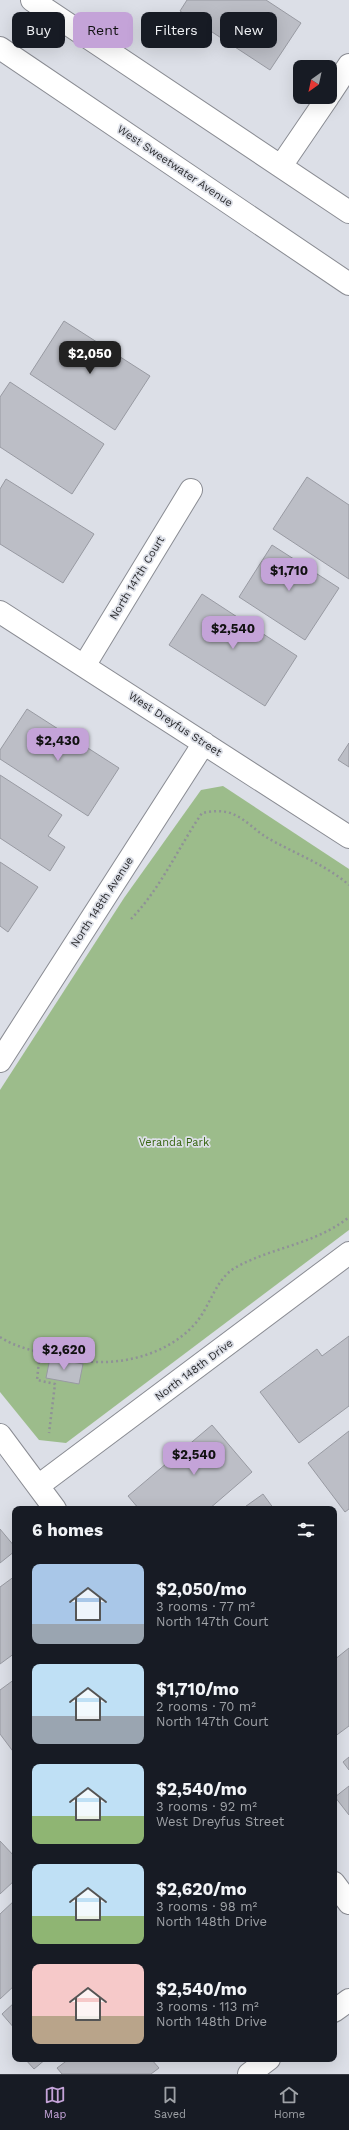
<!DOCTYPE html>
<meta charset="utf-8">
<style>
body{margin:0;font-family:"Work Sans",sans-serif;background:#242831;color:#f1f3f6;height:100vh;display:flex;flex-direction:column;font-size:15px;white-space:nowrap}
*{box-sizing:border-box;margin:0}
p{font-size:13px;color:#9ea1a6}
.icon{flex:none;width:22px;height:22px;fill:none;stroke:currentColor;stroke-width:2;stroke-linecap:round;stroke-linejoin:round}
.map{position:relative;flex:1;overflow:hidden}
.details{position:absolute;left:12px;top:1506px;width:325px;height:556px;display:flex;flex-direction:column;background:#171b24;border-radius:8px;box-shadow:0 4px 16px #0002}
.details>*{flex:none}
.top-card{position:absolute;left:12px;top:12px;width:325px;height:36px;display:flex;gap:8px}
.needle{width:26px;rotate:213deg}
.buttons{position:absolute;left:293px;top:60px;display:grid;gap:8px}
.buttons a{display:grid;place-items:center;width:44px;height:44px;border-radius:8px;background:#171b24;box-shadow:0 4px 16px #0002;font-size:20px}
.price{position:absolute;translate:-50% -34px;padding:0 9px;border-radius:8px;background:#c4a3d8;color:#111;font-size:13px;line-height:26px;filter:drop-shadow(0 1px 2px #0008)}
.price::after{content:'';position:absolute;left:50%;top:24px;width:12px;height:9px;margin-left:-6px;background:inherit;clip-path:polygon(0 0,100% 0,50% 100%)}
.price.selected{background:#222;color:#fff}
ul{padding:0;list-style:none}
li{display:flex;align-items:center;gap:12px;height:100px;padding:0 20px}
li span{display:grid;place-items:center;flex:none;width:112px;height:80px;border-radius:8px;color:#555}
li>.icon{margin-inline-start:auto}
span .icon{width:48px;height:48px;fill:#fffc;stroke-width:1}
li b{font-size:17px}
h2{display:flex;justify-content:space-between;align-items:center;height:48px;padding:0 20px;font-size:17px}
.tag{padding:0 14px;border-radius:8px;background:#171b24;box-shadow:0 4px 16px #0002;font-size:14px;line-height:36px}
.tag.selected{background:#c4a3d8;color:#111}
.menu{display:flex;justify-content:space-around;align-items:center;height:56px;border-top:1px solid #363941;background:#171b24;font-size:11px;color:#9ea1a6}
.menu a{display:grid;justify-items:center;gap:2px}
.menu .selected{color:#c4a3d8}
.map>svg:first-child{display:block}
.green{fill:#9cbc8b}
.building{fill:#bcbec6;stroke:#989aa2}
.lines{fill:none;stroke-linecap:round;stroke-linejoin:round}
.minor-casing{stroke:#8a8c93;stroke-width:24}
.path{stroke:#8f9197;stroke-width:2.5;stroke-dasharray:2 3;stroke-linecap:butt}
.minor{stroke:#fff;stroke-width:22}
.labels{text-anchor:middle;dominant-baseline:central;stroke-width:3.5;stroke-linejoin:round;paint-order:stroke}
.street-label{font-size:11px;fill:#2a2b2e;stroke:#dcdfe7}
.park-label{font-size:11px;fill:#36640f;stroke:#dcdfe7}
</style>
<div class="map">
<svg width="349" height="2074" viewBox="0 0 349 2074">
<rect width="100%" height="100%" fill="#dcdfe7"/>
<!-- green -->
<path class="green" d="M223 786 349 869V1230L66 1443 39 1440 0 1392V1090L124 898 201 790Z"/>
<!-- building -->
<path class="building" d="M187 0H266L301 23 270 70 180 11Z
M64 321 150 376 115 430 30 374Z
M10 382 104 444 72 494 0 447V397Z
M307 477 349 505V579L273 529Z
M6 479 94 534 63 583 0 544V489Z
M272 545 339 588 305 640 239 597Z
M202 594 297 656 265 706 169 645Z
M27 709 119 768 88 816 0 759V750Z
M349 743V767L338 760Z
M0 775 62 815 48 836 65 847 50 871 0 838Z
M0 862 38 887 8 932 0 926Z
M349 1336V1406L299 1443 260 1392 317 1349 322 1356Z
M50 1358 83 1364 79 1384 46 1378Z
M212 1425 252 1472 209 1509H139L128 1496Z
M349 1431V1509L345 1512 308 1463Z
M263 1494 274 1509H242Z
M0 1529 15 1547V1551L0 1563Z
M15 1576V1653L0 1664V1587Z
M349 1648V1726L334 1737V1660Z
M15 1679V1754L0 1734V1690Z
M349 1757V1770L343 1762Z
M349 1786V1815L335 1797Z
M0 1841 15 1857V1880L0 1894Z
M15 1900V1985L0 1999V1914Z
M15 2002V2029L2 2014Z
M25 2059H46L34 2069Z
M69 2059H151L159 2068 151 2074H62L57 2068Z"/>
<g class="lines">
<!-- minor casing -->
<g class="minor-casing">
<path id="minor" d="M32 0 349 212
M0 48 349 284
M330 94 349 65
M281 166 328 97
M0 612 349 837
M84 666 191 490
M0 1061 204 743
M0 1435 55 1509
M38 1486 349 1253
M334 1883 349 1903
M334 2011 349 2000
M249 2074 269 2059"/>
</g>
<!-- path -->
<path class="path" d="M131 919C161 888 178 848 202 813 212 811 224 810 233 814 245 819 255 830 266 837 293 853 325 864 349 885
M0 1337C17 1348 38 1352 57 1356 66 1357 75 1360 84 1361 122 1366 167 1354 193 1326 209 1310 214 1282 233 1269 270 1247 315 1245 349 1217
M40 1352 37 1380 55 1384 49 1433"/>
<!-- minor -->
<use href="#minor" class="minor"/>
</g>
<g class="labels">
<!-- street labels -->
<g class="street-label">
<text transform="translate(175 166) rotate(34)">West Sweetwater Avenue</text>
<text transform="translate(137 578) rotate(-59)">North 147th Court</text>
<text transform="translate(175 724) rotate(33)">West Dreyfus Street</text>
<text transform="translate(102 902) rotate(-57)">North 148th Avenue</text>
<text transform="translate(194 1370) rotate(-37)">North 148th Drive</text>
</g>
<!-- park labels -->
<g class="park-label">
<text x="174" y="1142">Veranda Park</text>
</g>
</g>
</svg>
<div class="buttons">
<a><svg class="needle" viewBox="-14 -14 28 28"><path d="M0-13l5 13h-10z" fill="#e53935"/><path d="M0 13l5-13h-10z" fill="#9ea1a6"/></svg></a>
</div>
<b class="price selected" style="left:90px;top:375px">$2,050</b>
<b class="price" style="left:289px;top:592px">$1,710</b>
<b class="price" style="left:233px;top:650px">$2,540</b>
<b class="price" style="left:58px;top:762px">$2,430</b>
<b class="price" style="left:64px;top:1371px">$2,620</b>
<b class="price" style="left:194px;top:1476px">$2,540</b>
<div class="top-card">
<a class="tag">Buy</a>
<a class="tag selected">Rent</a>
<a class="tag">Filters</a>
<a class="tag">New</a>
</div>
<section class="details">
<h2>6 homes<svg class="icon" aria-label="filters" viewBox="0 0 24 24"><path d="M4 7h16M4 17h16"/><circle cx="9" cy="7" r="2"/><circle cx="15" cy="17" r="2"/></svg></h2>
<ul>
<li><span style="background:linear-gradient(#a9c7e8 75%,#9aa5b1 0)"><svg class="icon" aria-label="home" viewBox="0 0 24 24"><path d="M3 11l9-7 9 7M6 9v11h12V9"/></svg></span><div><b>$2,050/mo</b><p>3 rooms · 77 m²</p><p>North 147th Court</p></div></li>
<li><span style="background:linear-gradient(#bfe0f5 65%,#9aa5b1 0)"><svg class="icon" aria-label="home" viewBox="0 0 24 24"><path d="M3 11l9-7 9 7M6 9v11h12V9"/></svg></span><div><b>$1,710/mo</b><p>2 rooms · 70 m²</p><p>North 147th Court</p></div></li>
<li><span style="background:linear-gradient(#bfe0f5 65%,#8fb573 0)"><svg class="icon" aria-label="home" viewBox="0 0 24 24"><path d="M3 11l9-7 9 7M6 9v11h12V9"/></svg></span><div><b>$2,540/mo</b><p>3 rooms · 92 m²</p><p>West Dreyfus Street</p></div></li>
<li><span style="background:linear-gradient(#bfe0f5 65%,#8fb573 0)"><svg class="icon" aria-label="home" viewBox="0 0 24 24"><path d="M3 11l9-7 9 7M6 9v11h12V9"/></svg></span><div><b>$2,620/mo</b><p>3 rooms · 98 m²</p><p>North 148th Drive</p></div></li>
<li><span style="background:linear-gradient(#f6c9c9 65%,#b9a48a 0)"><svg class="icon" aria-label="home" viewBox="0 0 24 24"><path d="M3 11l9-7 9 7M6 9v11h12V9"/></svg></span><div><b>$2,540/mo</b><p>3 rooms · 113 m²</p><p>North 148th Drive</p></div></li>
</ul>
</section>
</div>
<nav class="menu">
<a class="selected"><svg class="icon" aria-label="map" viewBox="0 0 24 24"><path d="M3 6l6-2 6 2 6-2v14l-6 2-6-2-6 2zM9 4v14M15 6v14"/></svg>Map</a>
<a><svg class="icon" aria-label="saved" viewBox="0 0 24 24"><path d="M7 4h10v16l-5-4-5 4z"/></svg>Saved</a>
<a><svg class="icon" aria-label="home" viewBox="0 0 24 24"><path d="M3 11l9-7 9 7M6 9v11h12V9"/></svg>Home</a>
</nav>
